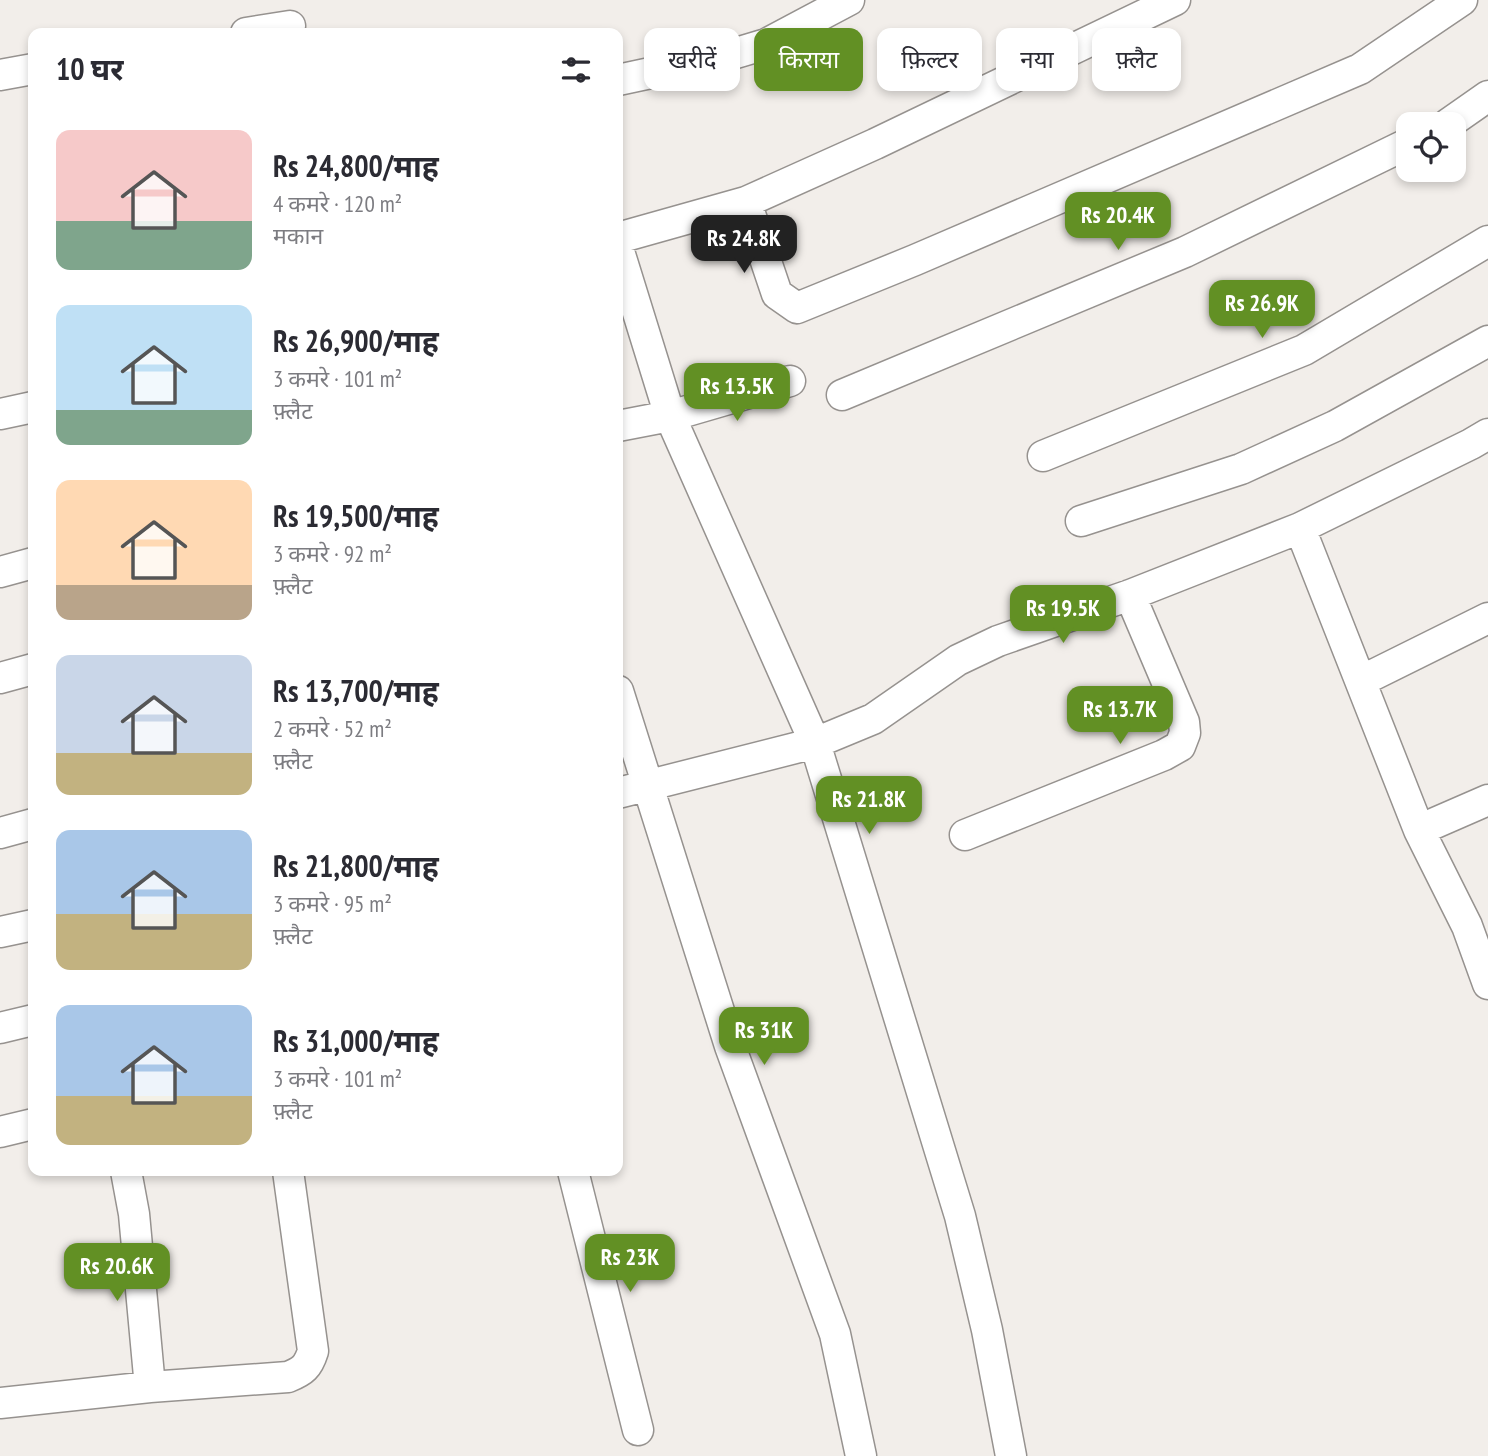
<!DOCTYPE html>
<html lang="hi">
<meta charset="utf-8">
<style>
body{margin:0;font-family:"PT Sans Narrow","Noto Sans Devanagari",sans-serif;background:#f7f7f7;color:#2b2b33;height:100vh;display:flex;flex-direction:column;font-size:26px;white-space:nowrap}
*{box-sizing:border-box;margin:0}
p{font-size:23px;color:#7c7c81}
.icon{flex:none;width:38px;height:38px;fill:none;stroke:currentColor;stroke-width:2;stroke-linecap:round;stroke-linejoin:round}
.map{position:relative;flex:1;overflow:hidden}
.sheet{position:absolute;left:28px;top:28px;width:595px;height:1148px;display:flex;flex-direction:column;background:#fff;border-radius:14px;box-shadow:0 4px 10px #0003}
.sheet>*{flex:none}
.hud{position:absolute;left:644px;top:28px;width:665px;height:63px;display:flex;gap:14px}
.controls{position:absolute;left:1396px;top:112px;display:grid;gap:14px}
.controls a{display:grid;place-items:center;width:70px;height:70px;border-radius:14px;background:#fff;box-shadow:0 4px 10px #0003;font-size:35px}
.price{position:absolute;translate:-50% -60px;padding:0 16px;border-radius:14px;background:#629024;color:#fff;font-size:23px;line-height:46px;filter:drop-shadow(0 2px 4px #0008)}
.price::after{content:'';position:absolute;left:50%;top:42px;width:21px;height:16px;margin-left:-10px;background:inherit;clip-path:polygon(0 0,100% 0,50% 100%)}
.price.active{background:#222;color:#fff}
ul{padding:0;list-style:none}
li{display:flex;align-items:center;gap:21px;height:175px;padding:0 28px}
li span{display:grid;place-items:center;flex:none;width:196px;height:140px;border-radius:14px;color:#555}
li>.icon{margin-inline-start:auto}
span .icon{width:84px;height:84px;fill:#fffc;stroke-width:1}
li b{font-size:30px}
h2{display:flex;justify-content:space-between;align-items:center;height:84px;padding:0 28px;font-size:30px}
.pill{padding:0 24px;border-radius:14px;background:#fff;box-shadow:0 4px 10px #0003;font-size:24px;line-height:63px}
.pill.active{background:#629024;color:#fff}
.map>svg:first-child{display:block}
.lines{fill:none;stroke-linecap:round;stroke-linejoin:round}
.minor-casing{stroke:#96928f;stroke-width:33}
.minor{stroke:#fff;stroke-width:30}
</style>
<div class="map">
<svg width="1488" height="1456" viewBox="0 0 1488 1456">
<rect width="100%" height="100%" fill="#f2eeea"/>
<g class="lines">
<!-- minor casing -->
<g class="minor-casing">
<path id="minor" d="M246 33 290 26
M0 75 33 69
M618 80 716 59 766 44 849 0
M1448 124 1488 96
M746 202 777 294 797 308 915 260 1360 69 1462 0
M618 238 746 202 875 144 1175 0
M618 248 670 416 815 743 960 1216 987 1330 1011 1456
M842 395 1185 252 1409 143
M0 414 33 407
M618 426 670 416 790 381
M1043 456 1304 350 1488 241
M1081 521 1241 469 1335 426 1488 341
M1300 528 1419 830 1467 926 1488 984
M0 572 33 563
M0 678 33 669
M1361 681 1488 618
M618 691 730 1046 835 1334 861 1456
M618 793 815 743 873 719 958 660 998 641 1130 595 1300 528 1471 444 1488 434
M1419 830 1488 800
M0 833 33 824
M965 835 1164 755 1180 746 1185 733 1184 722 1130 595
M0 932 33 925
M0 1028 33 1020
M0 1132 33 1124
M126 1171 134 1214 150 1387
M573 1171 638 1430
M0 1403 150 1387 288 1377C303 1371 308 1367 313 1351L288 1171"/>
</g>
<!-- minor -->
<use href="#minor" class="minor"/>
</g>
</svg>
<div class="controls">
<a><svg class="icon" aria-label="locate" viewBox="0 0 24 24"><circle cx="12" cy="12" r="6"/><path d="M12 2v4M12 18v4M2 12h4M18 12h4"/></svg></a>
</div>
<b class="price" style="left:1118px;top:252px">Rs 20.4K</b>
<b class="price active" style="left:744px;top:275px">Rs 24.8K</b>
<b class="price" style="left:1262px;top:340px">Rs 26.9K</b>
<b class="price" style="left:737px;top:423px">Rs 13.5K</b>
<b class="price" style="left:1063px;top:645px">Rs 19.5K</b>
<b class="price" style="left:1120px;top:746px">Rs 13.7K</b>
<b class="price" style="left:869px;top:836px">Rs 21.8K</b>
<b class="price" style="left:764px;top:1067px">Rs 31K</b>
<b class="price" style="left:630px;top:1294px">Rs 23K</b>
<b class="price" style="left:117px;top:1303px">Rs 20.6K</b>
<div class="hud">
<a class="pill">खरीदें</a>
<a class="pill active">किराया</a>
<a class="pill">फ़िल्टर</a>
<a class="pill">नया</a>
<a class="pill">फ़्लैट</a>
</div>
<section class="sheet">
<h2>10 घर<svg class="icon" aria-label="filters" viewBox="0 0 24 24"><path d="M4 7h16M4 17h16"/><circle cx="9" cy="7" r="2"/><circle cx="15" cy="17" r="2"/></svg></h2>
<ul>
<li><span style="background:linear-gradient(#f6c9c9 65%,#7fa58c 0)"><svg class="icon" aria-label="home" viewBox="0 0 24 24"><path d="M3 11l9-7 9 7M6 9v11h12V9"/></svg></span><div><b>Rs 24,800/माह</b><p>4 कमरे · 120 m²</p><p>मकान</p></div></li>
<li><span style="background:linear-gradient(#bfe0f5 75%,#7fa58c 0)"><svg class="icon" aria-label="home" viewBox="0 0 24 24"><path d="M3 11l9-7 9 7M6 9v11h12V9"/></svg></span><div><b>Rs 26,900/माह</b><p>3 कमरे · 101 m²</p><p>फ़्लैट</p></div></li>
<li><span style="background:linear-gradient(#ffd9b3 75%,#b9a48a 0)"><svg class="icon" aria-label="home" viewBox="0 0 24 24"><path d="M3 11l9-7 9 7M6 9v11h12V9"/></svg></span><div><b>Rs 19,500/माह</b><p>3 कमरे · 92 m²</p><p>फ़्लैट</p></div></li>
<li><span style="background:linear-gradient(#c9d6e8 70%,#c2b280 0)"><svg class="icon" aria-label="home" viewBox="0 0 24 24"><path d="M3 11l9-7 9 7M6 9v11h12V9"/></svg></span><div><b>Rs 13,700/माह</b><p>2 कमरे · 52 m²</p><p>फ़्लैट</p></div></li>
<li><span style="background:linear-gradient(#a9c7e8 60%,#c2b280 0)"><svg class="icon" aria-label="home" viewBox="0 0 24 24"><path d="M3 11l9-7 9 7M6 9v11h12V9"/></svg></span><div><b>Rs 21,800/माह</b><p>3 कमरे · 95 m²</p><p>फ़्लैट</p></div></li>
<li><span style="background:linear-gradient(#a9c7e8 65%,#c2b280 0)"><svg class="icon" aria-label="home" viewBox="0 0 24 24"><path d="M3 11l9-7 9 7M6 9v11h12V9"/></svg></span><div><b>Rs 31,000/माह</b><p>3 कमरे · 101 m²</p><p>फ़्लैट</p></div></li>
</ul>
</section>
</div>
